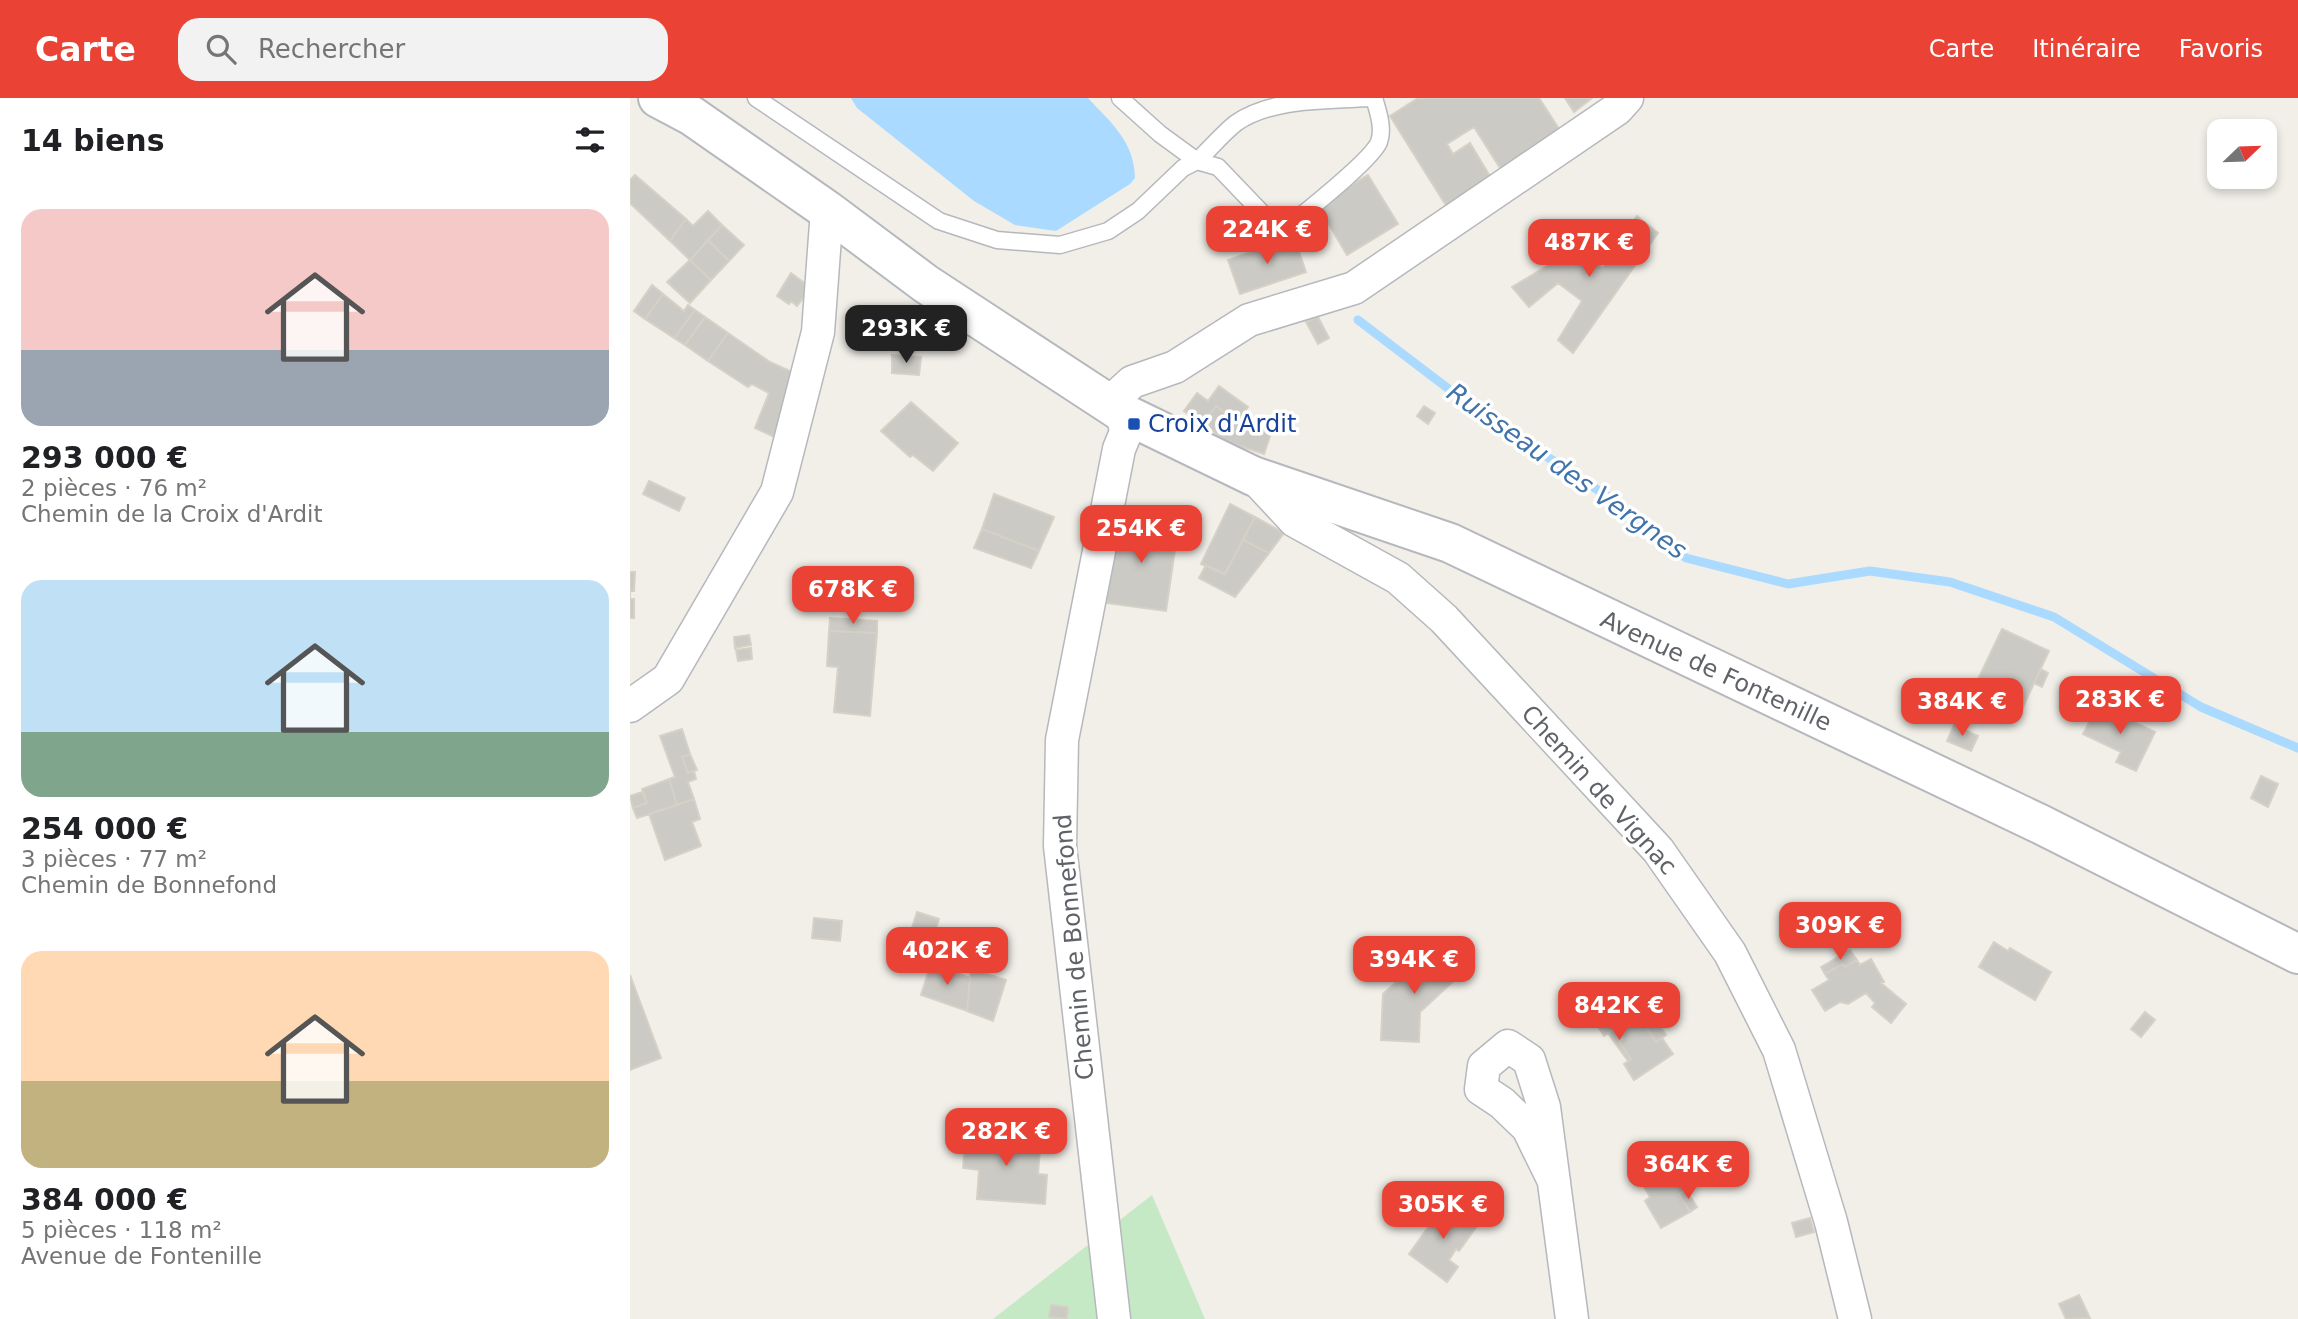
<!DOCTYPE html>
<html lang="fr">
<meta charset="utf-8">
<style>
body{margin:0;font-family:"DejaVu Sans",sans-serif;background:#f2f2f2;color:#202124;height:100vh;display:flex;flex-direction:column;font-size:26px;white-space:nowrap}
*{box-sizing:border-box;margin:0}
p{font-size:23px;color:#757577}
.icon{flex:none;width:38px;height:38px;fill:none;stroke:currentColor;stroke-width:2;stroke-linecap:round;stroke-linejoin:round}
.map{position:relative;flex:1;overflow:hidden}
.panel{display:flex;flex-direction:column;background:#fff;width:630px}
.panel>*{flex:none}
.needle{width:46px;rotate:67deg}
.fabs{position:absolute;left:1577px;top:21px;display:grid;gap:14px}
.fabs a{display:grid;place-items:center;width:70px;height:70px;border-radius:14px;background:#fff;box-shadow:0 4px 10px #0003;font-size:35px}
.price{position:absolute;translate:-50% -60px;padding:0 16px;border-radius:14px;background:#ea4335;color:#fff;font-size:23px;line-height:46px;filter:drop-shadow(0 2px 4px #0008)}
.price::after{content:'';position:absolute;left:50%;top:42px;width:21px;height:16px;margin-left:-10px;background:inherit;clip-path:polygon(0 0,100% 0,50% 100%)}
.price.active{background:#222;color:#fff}
ul{padding:0;list-style:none}
li{display:grid;align-content:center;gap:14px;height:371px;padding:0 21px}
li span{display:grid;place-items:center;height:217px;border-radius:21px;color:#555}
li>.icon{margin-inline-start:auto}
span .icon{width:126px;height:126px;fill:#fffc;stroke-width:1}
li b{font-size:30px}
h2{display:flex;justify-content:space-between;align-items:center;height:84px;padding:0 21px;font-size:30px}
header{display:flex;align-items:center;gap:42px;box-sizing:border-box;height:98px;padding:0 35px;background:#ea4335;color:#fff}
header strong{font-size:33px}
nav{display:flex;gap:38px;margin-inline-start:auto;font-size:24px}
.search{width:490px;height:63px;background:#f2f2f2;display:flex;align-items:center;gap:18px;box-sizing:border-box;padding:0 24px;border-radius:21px;color:#757577;font-size:26px}
main{display:flex;flex:1;min-height:0}
.map>svg:first-child{display:block}
.green{fill:#c5e8c5}
.water{fill:#aadaff}
.lines{fill:none;stroke-linecap:round;stroke-linejoin:round}
.stream{stroke:#aadaff;stroke-width:9}
.building{fill:#cccac5;stroke:#d6d1c6;stroke-width:2}
.service-casing{stroke:#b5b8bc;stroke-width:19}
.minor-casing{stroke:#b5b8bc;stroke-width:35}
.tertiary-casing{stroke:#b5b8bc;stroke-width:42}
.service{stroke:#fff;stroke-width:16}
.minor{stroke:#fff;stroke-width:32}
.tertiary{stroke:#fff;stroke-width:38}
.transit-dot{fill:#1a4fb4;stroke:#fff;stroke-width:2.5}
.labels{text-anchor:middle;dominant-baseline:central;stroke-width:7;stroke-linejoin:round;paint-order:stroke}
.transit-label{font-size:24px;fill:#164399;stroke:#fff;text-anchor:start}
.street-label{font-size:24px;fill:#5f6368;stroke:#fff}
.water-label{font-size:26px;font-style:italic;fill:#4174aa;stroke:#fff}
</style>
<header>
<strong>Carte</strong>
<div class="search"><svg class="icon" aria-label="search" viewBox="0 0 24 24"><circle cx="10" cy="10" r="6"/><path d="M15 15l6 6"/></svg>Rechercher</div>
<nav><a>Carte</a><a>Itinéraire</a><a>Favoris</a></nav>
</header>
<main>
<section class="panel">
<h2>14 biens<svg class="icon" aria-label="filters" viewBox="0 0 24 24"><path d="M4 7h16M4 17h16"/><circle cx="9" cy="7" r="2"/><circle cx="15" cy="17" r="2"/></svg></h2>
<ul>
<li><span style="background:linear-gradient(#f6c9c9 65%,#9aa5b1 0)"><svg class="icon" aria-label="home" viewBox="0 0 24 24"><path d="M3 11l9-7 9 7M6 9v11h12V9"/></svg></span><div><b>293 000 €</b><p>2 pièces · 76 m²</p><p>Chemin de la Croix d'Ardit</p></div></li>
<li><span style="background:linear-gradient(#bfe0f5 70%,#7fa58c 0)"><svg class="icon" aria-label="home" viewBox="0 0 24 24"><path d="M3 11l9-7 9 7M6 9v11h12V9"/></svg></span><div><b>254 000 €</b><p>3 pièces · 77 m²</p><p>Chemin de Bonnefond</p></div></li>
<li><span style="background:linear-gradient(#ffd9b3 60%,#c2b280 0)"><svg class="icon" aria-label="home" viewBox="0 0 24 24"><path d="M3 11l9-7 9 7M6 9v11h12V9"/></svg></span><div><b>384 000 €</b><p>5 pièces · 118 m²</p><p>Avenue de Fontenille</p></div></li>
</ul>
</section>
<div class="map">
<svg width="1668" height="1221" viewBox="0 0 1668 1221">
<rect width="100%" height="100%" fill="#f1efe8"/>
<!-- green -->
<path class="green" d="M522 1097 575 1221H363Z"/>
<!-- water -->
<path class="water" d="M221 0H458C482 26 504 43 505 80L500 86 426 133 385 127 344 103 227 10Z"/>
<g class="lines">
<!-- stream -->
<path class="stream" d="M728 222 849 314 977 398 1056 460 1158 486 1240 473 1320 484 1424 519 1571 609 1668 650"/>
</g>
<!-- building -->
<path class="building" d="M788 0H909L931 34 872 73 844 29 817 46 823 56 840 45 861 80 817 109 760 18Z
M935 0H962L944 14Z
M5 77 56 121 40 143 0 105V82Z
M738 77 768 126 717 157 688 108Z
M78 113 92 127 60 162 40 143 56 121 63 128Z
M1007 118 1028 135 943 255 928 242 952 203 928 185 899 209 882 189 932 159 930 155 963 141 971 153 961 161 973 170Z
M92 127 114 147 99 163 78 142Z
M664 139 676 174 610 196 598 162Z
M78 142 99 163 81 182 60 162Z
M60 162 81 182 60 205 37 184Z
M161 175 181 190 167 208 161 203 159 206 147 198Z
M22 187 33 196 15 221 4 213Z
M33 196 54 213 58 207 65 212 44 240 15 221Z
M65 212 75 219 55 247 44 240Z
M75 219 98 235 78 263 55 247Z
M688 219 699 240 688 246 676 224Z
M98 235 140 264 171 278 155 344 125 330 139 295 122 286 118 289 78 263Z
M262 257 291 259 289 277 262 275Z
M589 288 618 309 607 324 586 308 573 326 554 313 567 295 578 303Z
M281 304 328 345 303 373 283 357 280 359 251 333Z
M586 308 607 324 641 335 634 356 596 343 573 326Z
M794 308 805 315 798 326 787 318Z
M19 383 55 400 49 413 13 396Z
M364 396 424 419 409 453 352 431Z
M600 406 625 419 595 476 571 466Z
M489 417 527 424 525 435 547 438 536 513 476 505Z
M625 419 654 435 639 455 613 442Z
M352 431 409 453 401 470 344 450Z
M613 442 639 455 605 499 569 480 576 467 595 476Z
M0 474H5L4 493H0V501H4V520H0Z
M200 520 247 523V535L199 533Z
M1372 531 1419 553 1387 622 1339 600Z
M199 533 247 535 240 618 204 614 208 569 197 568Z
M119 537 121 547 105 550 104 539Z
M121 550 122 561 108 563 106 552Z
M1411 571 1418 575 1412 589 1404 585Z
M1468 607 1525 634 1506 673 1486 664 1491 654 1453 636Z
M1324 627 1348 638 1341 653 1317 643Z
M52 631 60 656 52 659 58 675 64 673 66 681 58 684 64 701 47 707 39 681 45 679 30 638Z
M60 656 67 672 58 675 52 659Z
M1631 678 1648 686 1638 709 1621 700Z
M39 681 47 707 7 720 3 710 17 705 12 691Z
M12 694 17 705 3 710 0 698Z
M64 701 70 721 62 724 71 748 35 762 19 716Z
M287 814 309 821 293 871 271 864Z
M184 820 212 823 210 843 182 840Z
M797 844 828 879 790 914 789 944 751 942 753 896 787 865 782 859Z
M1364 844 1378 853 1380 850 1421 874 1405 902 1349 869Z
M1220 852 1227 862 1215 869 1213 866 1195 876 1191 869Z
M1241 861 1254 884 1251 885 1276 906 1261 925 1242 909 1245 905 1236 895 1218 906 1210 904 1195 913 1182 892 1199 882 1195 876 1213 866 1215 869 1227 862 1230 867Z
M301 866 340 880 337 913 291 897Z
M341 871 376 882 363 923 337 913Z
M0 877 31 960 0 972Z
M980 886 984 893 967 905 962 898Z
M984 893 993 906 1004 899 1021 924 1015 928 1026 944 1032 940 1043 956 1004 982 994 966 1001 961 989 944 993 941 986 930 974 938 966 925 976 918 967 905Z
M967 905 976 918 964 926 956 913Z
M1515 914 1525 922 1511 939 1501 931Z
M1025 921 1036 937 1026 944 1015 928Z
M986 930 993 941 989 944 1001 961 998 963 978 935Z
M336 1035 411 1040 408 1076 417 1077 415 1106 347 1101 349 1072 333 1070Z
M1026 1048 1056 1092 1049 1096 1060 1114 1031 1130 1015 1103 1020 1099 999 1064Z
M1056 1092 1067 1109 1060 1114 1049 1096Z
M810 1102 847 1128 829 1153 826 1151 819 1162 828 1169 817 1184 779 1156 806 1118 801 1115Z
M1180 1120 1184 1134 1166 1139 1162 1125Z
M1449 1197 1460 1220 1436 1221 1429 1206Z
M421 1207 438 1209 437 1221 419 1219Z"/>
<g class="lines">
<!-- service casing -->
<g class="service-casing">
<path id="service" d="M126 0 309 123 367 142 430 147 478 133 508 113 553 70 567 63 588 69 635 118 655 123 667 121C684 107 742 61 749 44 754 31 748 13 744 0
M490 0 530 36 567 63C580 51 592 36 606 25 642 0 696 3 738 0"/>
</g>
<!-- minor casing -->
<g class="minor-casing">
<path id="minor" d="M623 378 665 423 768 480 814 521 1028 752 1100 855 1149 952 1201 1124 1225 1221
M0 608 38 581 147 394 188 234 197 112
M924 1083 898 1030 872 1005 851 991 854 968 878 948 899 962 914 1009 942 1221
M484 1221 430 748 432 642 489 351 496 334 489 296 502 284 545 269 619 222 724 190 987 11 997 0"/>
</g>
<!-- tertiary casing -->
<g class="tertiary-casing">
<path id="tertiary" d="M28 0 62 18 197 112 296 186 493 315 623 378 820 445 1410 726 1668 856"/>
</g>
<!-- service -->
<use href="#service" class="service"/>
<!-- minor -->
<use href="#minor" class="minor"/>
<!-- tertiary -->
<use href="#tertiary" class="tertiary"/>
</g>
<!-- markers -->
<rect class="transit-dot" x="497" y="319" width="14" height="14" rx="3.5"/>
<g class="labels">
<!-- transit labels -->
<g class="transit-label">
<text x="518" y="326">Croix d'Ardit</text>
</g>
<!-- street labels -->
<g class="street-label">
<text transform="translate(1086 573) rotate(25)">Avenue de Fontenille</text>
<text transform="translate(969 692) rotate(48)">Chemin de Vignac</text>
<text transform="translate(444 849) rotate(-95)">Chemin de Bonnefond</text>
</g>
<!-- water labels -->
<g class="water-label">
<text transform="translate(937 373) rotate(35)">Ruisseau des Vergnes</text>
</g>
</g>
</svg>
<div class="fabs">
<a><svg class="needle" viewBox="-14 -14 28 28"><path d="M0-13l5 13h-10z" fill="#e53935"/><path d="M0 13l5-13h-10z" fill="#757577"/></svg></a>
</div>
<b class="price" style="left:637px;top:168px">224K €</b>
<b class="price" style="left:959px;top:181px">487K €</b>
<b class="price active" style="left:276px;top:267px">293K €</b>
<b class="price" style="left:511px;top:467px">254K €</b>
<b class="price" style="left:223px;top:528px">678K €</b>
<b class="price" style="left:1490px;top:638px">283K €</b>
<b class="price" style="left:1332px;top:640px">384K €</b>
<b class="price" style="left:1210px;top:864px">309K €</b>
<b class="price" style="left:317px;top:889px">402K €</b>
<b class="price" style="left:784px;top:898px">394K €</b>
<b class="price" style="left:989px;top:944px">842K €</b>
<b class="price" style="left:376px;top:1070px">282K €</b>
<b class="price" style="left:1058px;top:1103px">364K €</b>
<b class="price" style="left:813px;top:1143px">305K €</b>
</div>
</main>
